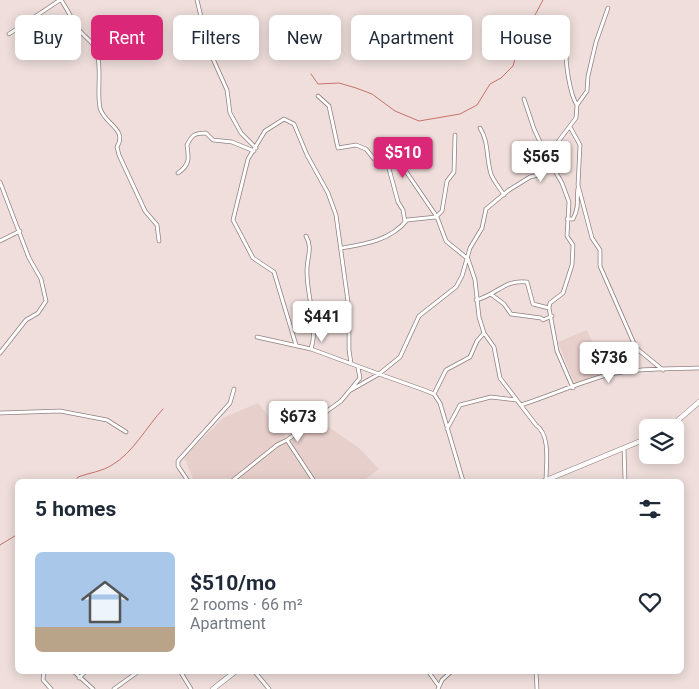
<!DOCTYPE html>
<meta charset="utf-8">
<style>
body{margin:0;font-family:Roboto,sans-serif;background:#f2f2f3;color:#1f2937;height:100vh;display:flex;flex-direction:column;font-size:19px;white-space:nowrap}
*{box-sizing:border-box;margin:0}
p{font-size:16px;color:#747a83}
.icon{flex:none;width:28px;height:28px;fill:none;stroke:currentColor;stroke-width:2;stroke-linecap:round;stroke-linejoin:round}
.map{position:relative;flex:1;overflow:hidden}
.details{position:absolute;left:15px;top:479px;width:669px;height:195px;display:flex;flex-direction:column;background:#fff;border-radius:8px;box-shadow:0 2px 12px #0003}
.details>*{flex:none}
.guide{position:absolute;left:15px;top:15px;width:670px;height:45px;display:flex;gap:10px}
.fabs{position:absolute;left:639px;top:419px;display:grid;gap:10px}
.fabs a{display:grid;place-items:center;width:45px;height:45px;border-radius:8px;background:#fff;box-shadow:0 2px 12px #0003;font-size:25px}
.price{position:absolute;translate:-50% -42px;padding:0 11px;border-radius:5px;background:#fff;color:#222;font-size:16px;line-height:32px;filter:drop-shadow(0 1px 2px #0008)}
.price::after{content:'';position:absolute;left:50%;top:30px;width:15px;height:11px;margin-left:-8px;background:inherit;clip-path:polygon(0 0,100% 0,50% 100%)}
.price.active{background:#db2777;color:#fff}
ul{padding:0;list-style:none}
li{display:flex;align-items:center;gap:15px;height:125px;padding:0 20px}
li+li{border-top:1px solid #e0e1e3}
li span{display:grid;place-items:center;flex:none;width:140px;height:100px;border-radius:8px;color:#555}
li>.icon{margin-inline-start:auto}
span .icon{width:60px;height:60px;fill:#fffc;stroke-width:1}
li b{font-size:21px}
h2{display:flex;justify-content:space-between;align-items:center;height:60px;padding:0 20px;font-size:21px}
.pill{padding:0 18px;border-radius:8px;background:#fff;box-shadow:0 2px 12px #0003;font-size:18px;line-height:45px}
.pill.active{background:#db2777;color:#fff}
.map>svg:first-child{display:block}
.built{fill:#e7cfcb}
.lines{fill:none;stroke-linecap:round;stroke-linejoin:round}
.stream{stroke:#c6736a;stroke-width:1}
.minor-casing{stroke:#90817f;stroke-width:4.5}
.secondary-casing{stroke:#90817f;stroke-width:5.5}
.minor{stroke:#fff;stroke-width:3}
.secondary{stroke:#fff;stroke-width:4.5}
</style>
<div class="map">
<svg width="699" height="689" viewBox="0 0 699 689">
<rect width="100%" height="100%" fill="#efdedb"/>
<!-- built -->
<path class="built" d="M587 330 605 373 575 385 558 342Z
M258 403 288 440 317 419 359 448 379 469 363 481H194L184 457 223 418Z"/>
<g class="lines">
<!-- stream -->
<path class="stream" d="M311 74 318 84 339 83 356 88 372 94 395 111 419 121 460 114 477 105 490 84 501 78 513 66 519 45 543 0
M75 481 78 477C89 473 103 471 112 465 133 453 147 426 163 409
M0 545 18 534"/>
<!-- minor casing -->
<g class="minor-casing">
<path id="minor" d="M61 0C67 9 71 17 77 27 84 39 95 39 98 58 101 73 97 95 100 108 104 124 128 129 117 147L119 155 145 211 157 225 159 241
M197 0 209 50 227 90 230 113 241 133 256 148
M9 34 60 0
M567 46C564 59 570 95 577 105
M318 96 329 106 338 148 356 145 366 149 374 159 388 165 398 202 403 210 405 222
M524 99 534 129 548 159 562 183 569 202 567 236 573 245 572 265 563 293 550 303 549 308 557 351 573 388
M570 127 580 145 578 185 592 238 600 250V266L636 348 663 370
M480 128C489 142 486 158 491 174 494 182 500 188 504 195
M401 140 405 170 437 217 446 241 468 259 475 280 479 317 484 333 494 347 500 378 536 425C551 435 546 464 546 480
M178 173C190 165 189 158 187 145 192 135 194 133 206 133L213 140 232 142 254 151
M0 182 29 258 41 279 46 301 38 313 26 320 0 353
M567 219H573C580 205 576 201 578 188
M306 236C313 248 307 257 307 270 306 295 319 324 311 349
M0 241 20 231
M342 248C366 244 391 240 407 220L436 217 442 211 447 181 454 172 455 135
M492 295 504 304 511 314 541 318 543 320 552 316
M476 300C497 295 504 279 527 282L533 304 549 308
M257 337 311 349 379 374 400 357 419 316 456 287 462 276 470 248 482 228 486 209 509 190 530 177 542 174 554 147 576 118 577 105 587 91 588 76 596 42 608 8
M296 345 274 272 253 258 233 220 248 159 265 131 284 119 294 124 307 155 328 193 336 215 349 309V350L351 363
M351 390 379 374 424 390 434 394 440 403 463 481
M434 394 446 370 470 357 477 341 484 333
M521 405C550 396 577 383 607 375 637 368 669 369 699 368
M0 413 60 411 107 420 126 432
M447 429 460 405 491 397 516 400
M287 440 314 481
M624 448 625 481
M188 481 178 466V461L230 403 234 389
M232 481 277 445 287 440 341 401 360 378 358 368
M44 671 43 680 51 689
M73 671 93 689
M180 671 191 689
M254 671 269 689
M428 671 438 685
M536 671 537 689
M79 678 86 671
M114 689 139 671
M438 689 442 680 452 671"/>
</g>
<!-- secondary casing -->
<g class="secondary-casing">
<path id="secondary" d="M669 428 699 402
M544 481 648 438
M213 689 236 671"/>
</g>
<!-- minor -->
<use href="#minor" class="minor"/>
<!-- secondary -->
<use href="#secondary" class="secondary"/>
</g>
</svg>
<div class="fabs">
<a><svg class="icon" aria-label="layers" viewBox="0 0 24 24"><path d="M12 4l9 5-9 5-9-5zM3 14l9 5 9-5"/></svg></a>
</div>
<b class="price active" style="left:403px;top:179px">$510</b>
<b class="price" style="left:541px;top:183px">$565</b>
<b class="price" style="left:322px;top:343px">$441</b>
<b class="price" style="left:609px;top:384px">$736</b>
<b class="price" style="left:298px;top:443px">$673</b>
<div class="guide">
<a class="pill">Buy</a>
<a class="pill active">Rent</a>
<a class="pill">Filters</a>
<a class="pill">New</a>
<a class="pill">Apartment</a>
<a class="pill">House</a>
</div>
<section class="details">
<h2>5 homes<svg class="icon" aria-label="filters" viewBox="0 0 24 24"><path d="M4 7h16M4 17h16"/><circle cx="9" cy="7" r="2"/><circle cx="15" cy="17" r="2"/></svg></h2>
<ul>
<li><span style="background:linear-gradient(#a9c7e8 75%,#b9a48a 0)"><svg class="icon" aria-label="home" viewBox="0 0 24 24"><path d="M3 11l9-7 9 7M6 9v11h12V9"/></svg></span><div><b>$510/mo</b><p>2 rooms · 66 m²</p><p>Apartment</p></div><svg class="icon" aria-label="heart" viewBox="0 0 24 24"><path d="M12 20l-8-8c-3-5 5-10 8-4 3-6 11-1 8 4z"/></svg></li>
</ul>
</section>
</div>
